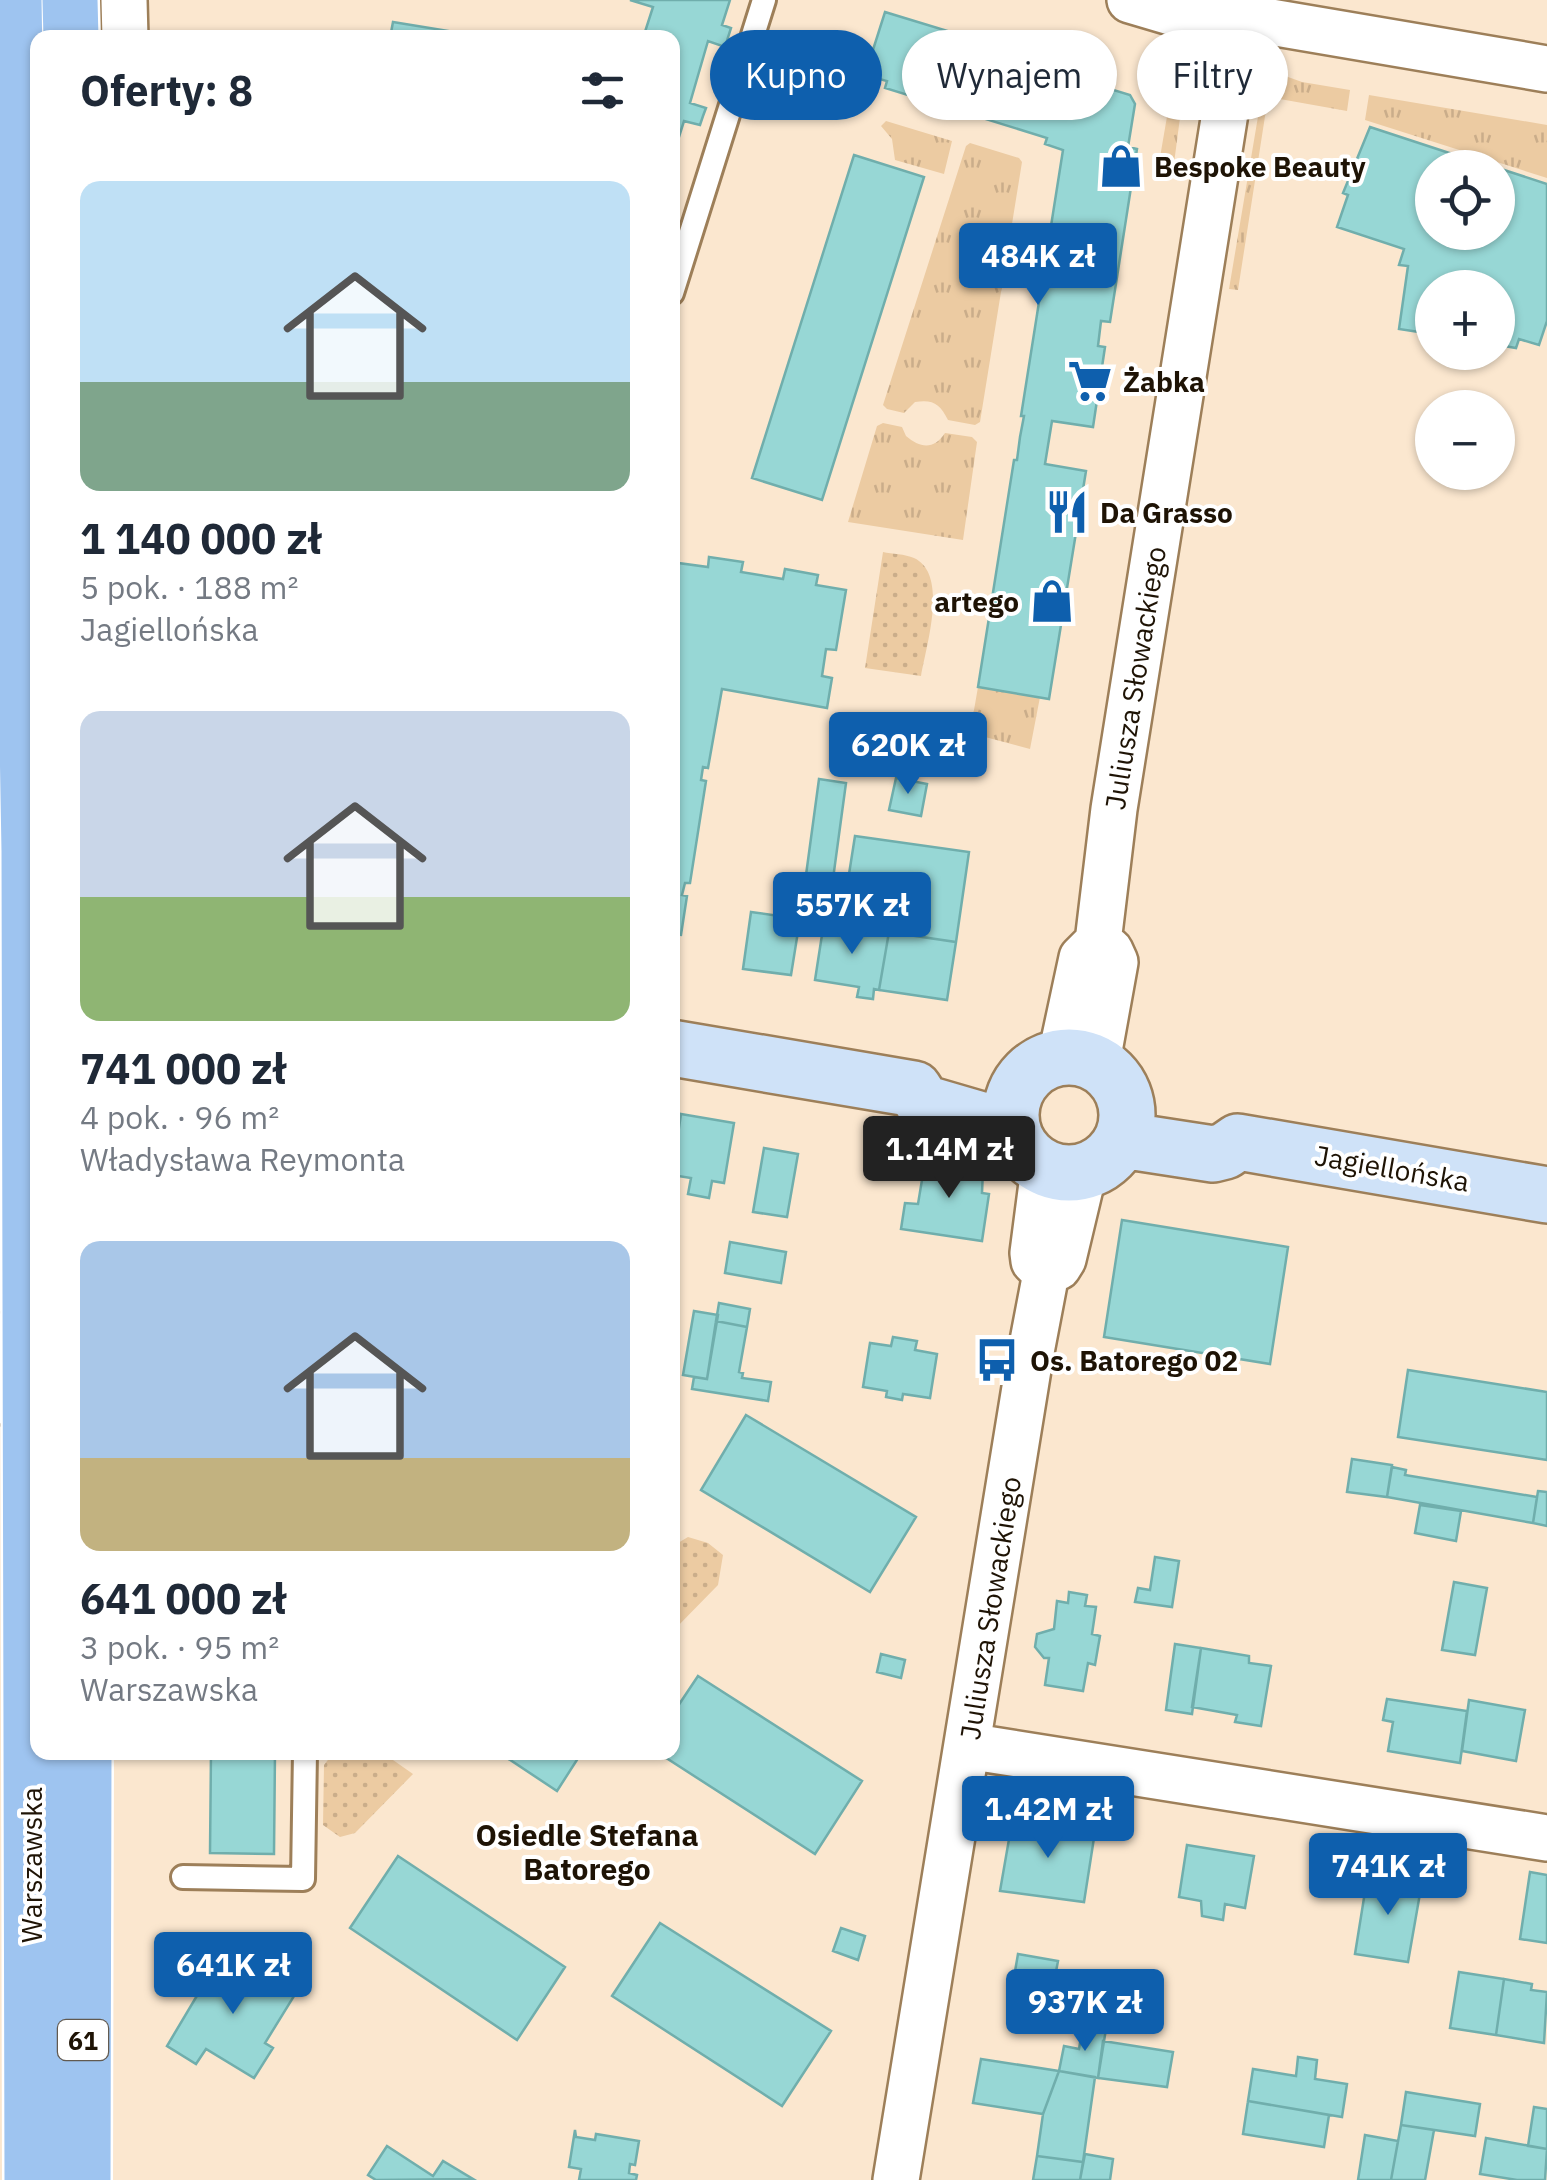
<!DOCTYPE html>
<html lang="pl">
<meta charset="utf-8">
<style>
body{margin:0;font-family:"IBM Plex Sans",sans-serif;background:#f2f2f3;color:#1f2937;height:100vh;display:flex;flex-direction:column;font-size:38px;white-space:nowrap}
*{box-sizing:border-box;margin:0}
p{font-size:32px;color:#747a83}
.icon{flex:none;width:55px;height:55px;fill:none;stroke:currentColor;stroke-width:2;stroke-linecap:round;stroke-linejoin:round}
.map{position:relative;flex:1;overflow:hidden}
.sheet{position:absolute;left:30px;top:30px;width:650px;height:1730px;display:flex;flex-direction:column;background:#fff;border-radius:20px;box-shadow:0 2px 8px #0004}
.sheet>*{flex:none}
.hud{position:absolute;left:710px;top:30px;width:685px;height:90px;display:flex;gap:20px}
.tools{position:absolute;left:1415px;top:150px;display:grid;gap:20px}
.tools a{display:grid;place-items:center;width:100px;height:100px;border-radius:50%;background:#fff;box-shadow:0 2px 8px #0004;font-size:50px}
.price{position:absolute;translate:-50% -85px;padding:0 22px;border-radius:10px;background:#0e5fad;color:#fff;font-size:32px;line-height:65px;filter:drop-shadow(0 2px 5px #0008)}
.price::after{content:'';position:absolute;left:50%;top:60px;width:30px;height:22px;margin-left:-15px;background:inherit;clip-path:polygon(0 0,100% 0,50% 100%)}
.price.active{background:#222;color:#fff}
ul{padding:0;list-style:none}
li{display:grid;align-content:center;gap:20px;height:530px;padding:0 50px}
li span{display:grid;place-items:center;height:310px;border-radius:20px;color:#555}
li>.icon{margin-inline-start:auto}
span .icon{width:180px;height:180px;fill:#fffc;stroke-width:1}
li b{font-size:42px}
h2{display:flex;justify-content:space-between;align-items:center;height:120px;padding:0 50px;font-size:42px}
.chip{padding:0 35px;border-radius:45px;background:#fff;box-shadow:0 2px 8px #0004;font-size:35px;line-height:90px}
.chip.active{background:#0e5fad;color:#fff}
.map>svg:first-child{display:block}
.grass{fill:url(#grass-tufts)}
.park{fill:url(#park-dots)}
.building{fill:#97d7d5;stroke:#70aeac;stroke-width:2.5}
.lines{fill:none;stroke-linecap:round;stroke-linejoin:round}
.lane-casing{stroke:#9d7f59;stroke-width:28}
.street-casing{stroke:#9d7f59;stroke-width:50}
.secondary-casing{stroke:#9d7f59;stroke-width:60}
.primary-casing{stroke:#fff;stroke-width:60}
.lane{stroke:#fff;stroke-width:22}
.street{stroke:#fff;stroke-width:45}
.secondary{stroke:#cfe2f8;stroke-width:55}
.primary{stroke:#9ec4f0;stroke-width:55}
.labels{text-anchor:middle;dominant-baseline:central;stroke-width:8;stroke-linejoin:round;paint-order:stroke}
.shield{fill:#fff;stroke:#625a50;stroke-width:2.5}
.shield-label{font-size:25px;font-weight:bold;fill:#1e1305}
.poi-label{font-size:28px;font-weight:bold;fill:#1e1305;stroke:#fff;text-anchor:start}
.street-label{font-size:28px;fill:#1e1305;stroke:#fff}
.neighbourhood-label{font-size:30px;font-weight:bold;fill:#1e1305;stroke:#fff}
</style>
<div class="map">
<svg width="1547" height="2180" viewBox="0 0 1547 2180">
<defs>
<pattern id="grass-tufts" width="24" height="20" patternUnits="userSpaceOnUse" patternTransform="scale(2.5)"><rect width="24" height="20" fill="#eccba2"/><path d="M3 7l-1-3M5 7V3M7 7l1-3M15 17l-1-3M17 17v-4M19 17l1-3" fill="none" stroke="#caad8a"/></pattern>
<pattern id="park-dots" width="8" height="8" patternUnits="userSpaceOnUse" patternTransform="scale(2.5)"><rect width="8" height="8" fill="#eccba2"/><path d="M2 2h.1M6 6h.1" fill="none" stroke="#caad8a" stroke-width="1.8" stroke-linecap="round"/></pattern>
</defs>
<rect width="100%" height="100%" fill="#fbe7cf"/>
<!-- grass -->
<path class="grass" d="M1266 69 1302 82 1350 90 1347 111 1268 97 1238 290 1229 289Z
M1369 95 1547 125V178L1365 120Z
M1170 99 1188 101 1186 110H1181L1173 171 1158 169Z
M886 121 952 141 944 174 895 160 892 139 881 126Z
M970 143 1019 158 1022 162 980 422 975 425 948 420C940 404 933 399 915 402L904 413 887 409 883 405 966 146Z
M883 423 902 427 906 436C920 448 934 450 945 433L972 437 977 442 963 540 848 522 877 426Z
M978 687 1040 697 1030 749 970 733Z"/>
<!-- park -->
<path class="park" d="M883 552C892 554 905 554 914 558 949 574 926 646 921 676L865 668Z
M688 1537 708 1543 723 1555 718 1585 673 1631V1546Z
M334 1752 383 1753 413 1774 355 1833 340 1837 323 1825 324 1765Z"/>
<!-- building -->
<path class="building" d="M630 0H730L722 25 731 28 725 47 708 41 690 103 706 108 703 116 700 125 684 121 672 159V38H643L653 7Z
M885 12 1010 50 1008 58 1037 67 1039 58 1112 81 1110 89 1130 95 1135 104 1128 147 1137 149 1110 322 1101 321 1098 346 1105 347 1093 427 1052 421 1045 464 1086 471 1049 699 978 687 1014 460H1017L1020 437 1024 416H1021L1063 150 1045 144 1047 138 885 88 887 81 865 75Z
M393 22 473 35V38H390Z
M1370 127 1495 168H1432V232H1498V168L1547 184V321L1539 345 1519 339 1516 348 1498 345V288H1432V334L1399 329 1408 266 1399 265 1404 249 1337 227 1348 195 1343 193Z
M854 155 924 177 822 500 752 478Z
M709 557 743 562 741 572 783 579 785 569 818 575 816 585 846 590 836 650 826 649 822 676 832 678 827 708 722 689 708 768 703 767 701 780 706 781 690 883H685L682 895 687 896 681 935 672 934 675 645 672 644V598L678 563 708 567Z
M896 778 927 784 921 816 889 810Z
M819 779 846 783 833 879 806 875Z
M855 836 969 852 956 942 841 925Z
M751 912 800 919 791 975 743 969Z
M824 922 889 932 879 990 874 989 873 999 857 997 859 987 815 980Z
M889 932 956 942 947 1000 879 990Z
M681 1114 734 1123 724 1183 712 1181 709 1198 688 1194 691 1178 672 1175Z
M764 1148 798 1154 787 1217 753 1212Z
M926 1156 973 1162 983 1170 982 1193 989 1194 982 1241 901 1229 905 1203 918 1204Z
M1122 1220 1288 1247 1270 1364 1104 1337Z
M730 1242 786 1252 781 1283 725 1273Z
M719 1303 750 1309 747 1327 716 1321Z
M694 1311 718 1315 707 1379 683 1375Z
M716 1321 747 1327 739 1372 743 1373 742 1378 771 1382 768 1401 692 1389 694 1377 707 1379Z
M893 1337 917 1341 915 1350 937 1354 930 1398 903 1394 902 1400 886 1397 887 1391 863 1387 870 1343 891 1346Z
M1408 1370 1547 1392V1460L1398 1437Z
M746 1415 916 1517 870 1592 701 1490Z
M1352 1459 1392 1465 1387 1497 1347 1492Z
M1392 1467 1406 1470 1405 1475 1537 1497 1533 1523 1387 1497Z
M1538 1491 1547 1492V1526L1533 1523Z
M1420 1505 1461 1511 1456 1541 1415 1533Z
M1155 1557 1179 1561 1172 1607 1135 1602 1138 1588 1150 1590Z
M1454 1582 1487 1588 1475 1655 1442 1650Z
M1069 1592 1087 1595 1085 1606 1096 1607 1092 1634 1100 1636 1095 1665 1088 1663 1083 1691 1045 1685 1049 1658H1044L1035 1647 1037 1634 1054 1629 1057 1601 1068 1603Z
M1175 1644 1201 1648 1192 1714 1166 1710Z
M1201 1648 1249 1656V1663L1271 1666 1261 1726 1235 1722 1237 1715 1192 1707Z
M881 1654 905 1660 901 1678 877 1672Z
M698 1676 862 1781 815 1854 657 1752H672V1715Z
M1387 1699 1467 1711 1460 1763 1388 1751 1393 1722 1383 1720Z
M1469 1700 1525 1710 1516 1761 1462 1751Z
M211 1752H275L274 1854 210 1853Z
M498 1752H582L557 1791Z
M1012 1822 1085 1828 1084 1835 1094 1838 1084 1902 1000 1891Z
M1187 1845 1254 1856 1245 1908 1225 1904 1223 1920 1202 1916 1201 1901 1179 1897Z
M398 1856 565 1967 517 2040 350 1928Z
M1530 1872 1547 1875V1943L1520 1939Z
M1368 1873 1422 1882 1408 1962 1355 1954Z
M660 1923 831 2031 782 2106 612 1996Z
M841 1928 865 1936 858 1960 833 1951Z
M1018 1954 1058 1961 1048 2014 1009 2006Z
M211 1955 260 1985 270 1969 299 1988 265 2043 273 2048 254 2078 206 2049 196 2064 167 2046 201 1989 194 1984Z
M1459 1972 1504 1979 1496 2035 1450 2028Z
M1504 1979 1532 1984 1531 1990 1547 1992 1544 2043 1496 2035Z
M1083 2025 1106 2029 1098 2078 1059 2071 1064 2046 1079 2049Z
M1103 2041 1173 2052 1167 2087 1098 2078Z
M1298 2057 1317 2060 1315 2079 1347 2084 1342 2117 1248 2101 1253 2069 1296 2076Z
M981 2059 1059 2071 1043 2114 973 2103Z
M1059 2071 1095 2077 1083 2162 1037 2156 1043 2114Z
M1406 2092 1480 2104 1475 2136 1401 2125Z
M1248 2101 1329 2115 1324 2147 1243 2134Z
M1534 2107 1547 2109V2149L1528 2146Z
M1401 2125 1434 2130 1425 2180H1391Z
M575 2130 576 2137 595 2140 596 2134 639 2141 635 2165 630 2164 629 2173 637 2175 636 2180H579L581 2169 569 2167Z
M1365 2135 1398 2141 1391 2180H1358Z
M1486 2138 1547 2149 1545 2180H1517L1480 2174Z
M387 2146 433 2176 443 2161 473 2179 376 2180 368 2175Z
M1085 2154 1113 2159 1110 2180H1080Z
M1037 2156 1083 2162 1080 2180H1033Z"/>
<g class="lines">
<!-- lane casing -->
<g class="lane-casing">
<path id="lane" d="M672 293 764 0
M183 1877 303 1879 305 1752"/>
</g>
<!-- street casing -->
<g class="street-casing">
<path id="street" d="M124 0 125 38
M1130 0 1201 21H1265L1547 69
M1061 1056 1082 958 1098 942 1114 809 1243 0
M1097 1062 1115 962 1110 951 1098 942
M1044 1168 1033 1253 1034 1261 1046 1273
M0 1336 16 1407
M967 1746 1547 1838
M896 2180 1030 1357 1046 1273 1058 1267 1063 1259 1084 1171"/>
</g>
<!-- secondary casing -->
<g class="secondary-casing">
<path id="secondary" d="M672 1048 914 1089 923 1103 1012 1129
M1011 1115a58 58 0 1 1 116 0a58 58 0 1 1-116 0Z
M1122 1140 1213 1154 1225 1151 1238 1142 1547 1195"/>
</g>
<!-- primary casing -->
<g class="primary-casing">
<path id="primary" d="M14 0 29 851 32 2180
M70 0 71 38
M83 2180 84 1752"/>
</g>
<!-- lane -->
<use href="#lane" class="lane"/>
<!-- street -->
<use href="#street" class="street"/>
<!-- secondary -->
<use href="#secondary" class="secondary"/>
<!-- primary -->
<use href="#primary" class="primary"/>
</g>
<!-- icons -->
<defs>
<g id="shop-bare" transform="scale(3.45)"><path d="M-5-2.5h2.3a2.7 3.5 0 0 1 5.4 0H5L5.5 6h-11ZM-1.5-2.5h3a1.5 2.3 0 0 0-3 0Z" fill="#0e5fad" stroke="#fff" stroke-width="2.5" paint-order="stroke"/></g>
<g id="supermarket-bare" transform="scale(3.45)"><path d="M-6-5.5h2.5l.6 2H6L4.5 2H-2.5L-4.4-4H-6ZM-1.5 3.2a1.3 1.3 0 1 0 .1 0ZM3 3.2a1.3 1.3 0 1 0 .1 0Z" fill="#0e5fad" stroke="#fff" stroke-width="2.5" paint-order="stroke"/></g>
<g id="restaurant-bare" transform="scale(3.45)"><path d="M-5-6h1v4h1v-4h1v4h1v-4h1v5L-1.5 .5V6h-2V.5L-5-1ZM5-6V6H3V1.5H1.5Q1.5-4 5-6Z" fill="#0e5fad" stroke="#fff" stroke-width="2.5" paint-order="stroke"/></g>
<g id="bus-bare" transform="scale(3.45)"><path d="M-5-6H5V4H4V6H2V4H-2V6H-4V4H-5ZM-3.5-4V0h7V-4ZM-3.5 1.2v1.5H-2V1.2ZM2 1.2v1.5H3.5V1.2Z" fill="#0e5fad" stroke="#fff" stroke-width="2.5" paint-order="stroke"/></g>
</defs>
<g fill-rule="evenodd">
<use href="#shop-bare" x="1121" y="166"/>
<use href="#supermarket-bare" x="1090" y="381"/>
<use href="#restaurant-bare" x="1067" y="512"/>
<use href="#shop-bare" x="1052" y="601"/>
<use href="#bus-bare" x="997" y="1360"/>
</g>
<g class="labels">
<!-- shield labels -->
<rect class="shield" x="58" y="2020" width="50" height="40" rx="8"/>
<g class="shield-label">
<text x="83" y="2040">61</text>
</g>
<!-- poi labels -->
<g class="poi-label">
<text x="1154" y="166">Bespoke Beauty</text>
<text x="1123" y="381">Żabka</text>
<text x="1100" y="512">Da Grasso</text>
<text x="1019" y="601" text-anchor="end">artego</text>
<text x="1030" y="1360">Os. Batorego 02</text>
</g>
<!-- street labels -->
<g class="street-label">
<text transform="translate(1135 678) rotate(-81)">Juliusza Słowackiego</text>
<text transform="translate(1392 1168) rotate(10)">Jagiellońska</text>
<text transform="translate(990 1608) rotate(-81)">Juliusza Słowackiego</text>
<text transform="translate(31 1865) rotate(-90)">Warszawska</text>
</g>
<!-- neighbourhood labels -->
<g class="neighbourhood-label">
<text x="587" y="1834">Osiedle Stefana<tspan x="587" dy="34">Batorego</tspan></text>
</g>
</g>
</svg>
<div class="tools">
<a><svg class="icon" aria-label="locate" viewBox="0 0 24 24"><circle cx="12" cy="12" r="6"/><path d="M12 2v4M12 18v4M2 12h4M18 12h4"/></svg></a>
<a>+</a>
<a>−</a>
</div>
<b class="price" style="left:1038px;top:308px">484K zł</b>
<b class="price" style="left:908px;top:797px">620K zł</b>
<b class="price" style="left:852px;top:957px">557K zł</b>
<b class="price active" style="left:949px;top:1201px">1.14M zł</b>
<b class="price" style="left:1048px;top:1861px">1.42M zł</b>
<b class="price" style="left:1388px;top:1918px">741K zł</b>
<b class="price" style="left:233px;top:2017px">641K zł</b>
<b class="price" style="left:1085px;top:2054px">937K zł</b>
<div class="hud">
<a class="chip active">Kupno</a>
<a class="chip">Wynajem</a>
<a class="chip">Filtry</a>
</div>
<section class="sheet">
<h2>Oferty: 8<svg class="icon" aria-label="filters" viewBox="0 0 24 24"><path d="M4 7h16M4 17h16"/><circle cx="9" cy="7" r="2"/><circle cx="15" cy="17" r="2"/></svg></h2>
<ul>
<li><span style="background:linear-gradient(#bfe0f5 65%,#7fa58c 0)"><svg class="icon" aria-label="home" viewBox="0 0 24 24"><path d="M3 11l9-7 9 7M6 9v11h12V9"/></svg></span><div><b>1 140 000 zł</b><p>5 pok. · 188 m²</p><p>Jagiellońska</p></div></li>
<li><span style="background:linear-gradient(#c9d6e8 60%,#8fb573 0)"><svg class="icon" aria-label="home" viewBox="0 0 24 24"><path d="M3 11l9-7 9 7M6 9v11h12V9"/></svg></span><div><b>741 000 zł</b><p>4 pok. · 96 m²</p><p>Władysława Reymonta</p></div></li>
<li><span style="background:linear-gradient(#a9c7e8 70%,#c2b280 0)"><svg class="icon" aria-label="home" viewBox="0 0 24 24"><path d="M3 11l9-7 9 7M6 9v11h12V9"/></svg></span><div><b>641 000 zł</b><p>3 pok. · 95 m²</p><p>Warszawska</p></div></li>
</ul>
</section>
</div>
